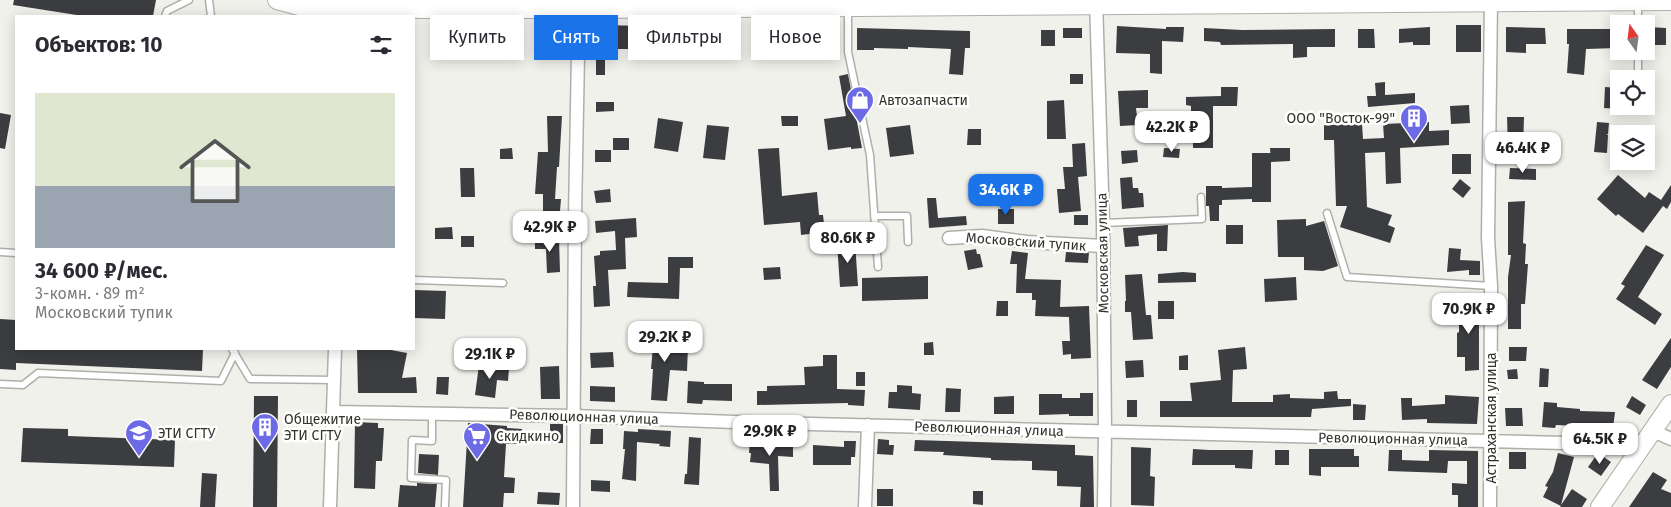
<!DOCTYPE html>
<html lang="ru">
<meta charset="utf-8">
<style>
body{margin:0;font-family:"Fira Sans",sans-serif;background:#f2f2f3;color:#2b2b33;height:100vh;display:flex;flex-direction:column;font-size:19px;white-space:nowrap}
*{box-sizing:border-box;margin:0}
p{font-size:16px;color:#7c7c81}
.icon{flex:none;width:28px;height:28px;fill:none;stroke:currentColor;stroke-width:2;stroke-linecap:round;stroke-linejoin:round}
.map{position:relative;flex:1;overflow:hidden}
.side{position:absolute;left:15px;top:15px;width:400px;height:335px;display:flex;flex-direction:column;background:#fff;border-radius:0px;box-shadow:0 2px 12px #0003}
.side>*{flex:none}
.guide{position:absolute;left:430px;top:15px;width:475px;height:45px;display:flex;gap:10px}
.needle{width:32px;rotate:346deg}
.tools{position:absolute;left:1610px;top:15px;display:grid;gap:10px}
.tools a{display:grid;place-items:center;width:45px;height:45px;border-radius:0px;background:#fff;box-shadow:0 2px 12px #0003;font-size:25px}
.price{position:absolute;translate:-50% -42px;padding:0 11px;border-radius:10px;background:#fff;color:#222;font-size:16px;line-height:32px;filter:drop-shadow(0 1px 2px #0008)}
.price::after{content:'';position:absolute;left:50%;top:30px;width:15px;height:11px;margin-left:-8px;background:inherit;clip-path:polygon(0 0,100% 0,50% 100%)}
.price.active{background:#1a73e8;color:#fff}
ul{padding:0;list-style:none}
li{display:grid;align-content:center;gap:10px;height:265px;padding:0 20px}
li span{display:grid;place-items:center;height:155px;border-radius:0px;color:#555}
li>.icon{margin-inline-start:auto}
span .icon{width:90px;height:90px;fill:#fffc;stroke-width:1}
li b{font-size:21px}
h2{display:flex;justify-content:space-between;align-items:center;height:60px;padding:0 20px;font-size:21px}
.pill{padding:0 18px;border-radius:0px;background:#fff;box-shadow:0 2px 12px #0003;font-size:18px;line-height:45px}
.pill.active{background:#1a73e8;color:#fff}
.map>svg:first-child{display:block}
.building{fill:#3c3d41}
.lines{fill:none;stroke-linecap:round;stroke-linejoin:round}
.lane-casing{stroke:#afafaa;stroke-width:9}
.street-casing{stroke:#afafaa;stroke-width:15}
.secondary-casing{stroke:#afafaa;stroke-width:20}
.lane{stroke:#fff;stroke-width:6}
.street{stroke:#fff;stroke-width:12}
.secondary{stroke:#fff;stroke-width:18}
.labels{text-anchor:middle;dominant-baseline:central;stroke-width:5;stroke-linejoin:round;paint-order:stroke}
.poi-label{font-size:14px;fill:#323230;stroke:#fffffe;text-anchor:start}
.street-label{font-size:14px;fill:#323230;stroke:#fffffe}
</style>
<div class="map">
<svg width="1671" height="507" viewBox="0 0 1671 507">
<rect width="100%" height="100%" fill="#f1f1ec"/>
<!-- building -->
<path class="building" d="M14 0H156L153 16H83L13 5Z
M651 24 708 25 707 54 650 51V49H617V59H605V75H596V59H593L594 25 651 26Z
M1456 25H1481V52H1456Z
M493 26H521V48H493Z
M1117 26 1166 29V27H1184L1183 42 1162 41V74L1150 73V54L1116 53Z
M550 27H564V43H551Z
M1430 27V45H1413V42L1399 43V29Z
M1506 27 1545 28 1546 44H1526V53L1506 52Z
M1647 27 1666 28V45H1647Z
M857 28 970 31V48H965L963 75 949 74 951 49 908 47V49L874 48V50H857Z
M1063 28H1082V38H1063Z
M1204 28 1242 30 1335 29V47H1307V57L1293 58V44L1221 45 1220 42 1204 41Z
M1358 29H1374L1375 48H1358Z
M1567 29H1618V48L1586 49 1584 75 1567 73 1569 44H1567Z
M1041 30H1055V46H1041Z
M848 74 862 148 851 149V147L828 150 824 119 846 116 839 76Z
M1070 74H1083V84H1070Z
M1385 82V95L1415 93V103L1368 107 1367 96H1376L1375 83Z
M1221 87H1238L1237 106H1213V148H1193V117H1191V106L1186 105V97L1221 96Z
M1605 87 1619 88V109L1604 108Z
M1148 90V108H1136L1138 125 1120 126 1118 91Z
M1064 100 1066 139H1047V101Z
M596 102H614V111L596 112Z
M1469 105 1470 123 1451 124 1450 106Z
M0 113 11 115 5 149 0 148Z
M547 116H562L559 167H557L555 199H561L560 211H543V194H535L538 152H548Z
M781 116H798V126H782Z
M1507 117H1524L1523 150H1508Z
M658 118 683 122 678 152 654 148Z
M1429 122V131L1449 130V145L1400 148 1401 183 1386 184 1385 152 1365 153 1367 207 1392 215 1388 225 1395 228 1390 243 1340 227 1347 206H1336L1334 140H1324V125L1362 124 1363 139 1384 138 1383 124Z
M1597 122 1609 123 1608 134H1606L1608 135 1607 153 1594 152Z
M707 125 729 127 725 160 703 158Z
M910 125 914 154 890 157 886 128Z
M968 129H981V145H967Z
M613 138H629V150H613Z
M1085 143 1087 176 1078 177 1081 211 1059 213 1057 189H1065L1063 167H1073L1072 144Z
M512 148 513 159H500V149Z
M779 148 782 196 817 192 819 215H823L825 232 801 235 800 222 764 225 758 149Z
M1164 148 1180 149 1179 158 1163 157Z
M1270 148H1290V161L1271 162Z
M595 150H611V162H595Z
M1137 150 1138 162 1122 164 1121 151Z
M1252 153H1271V202H1252V199L1222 200V205H1219V221H1210L1209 206H1206V186H1222V188L1252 187Z
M1452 154H1471V174H1452Z
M460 168H474L475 197H461Z
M1510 168 1536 169V180L1509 179Z
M1618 175 1645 198 1649 192 1661 200 1671 185V202L1667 209 1663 206 1643 233 1618 214 1616 216 1597 199Z
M1132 177 1133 188H1138L1139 193H1143L1144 207 1122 209 1120 178Z
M1460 179 1471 188 1463 198 1452 189Z
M610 189 611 202 596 203 594 191Z
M927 198H936L938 218 966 216 967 225 929 228Z
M1525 201 1523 243 1526 244 1525 264H1528L1525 304H1521V329H1508V277L1511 255H1508V202Z
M998 209H1014V224H998Z
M1074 215H1088V225H1074Z
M636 218 637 237 625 238 626 269 608 270 610 306 594 307 593 286H596L594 256 600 255V251L616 250 615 231 596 233 595 221Z
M1306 219V226L1324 221 1338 266 1323 271 1304 270V257H1278L1277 220Z
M1168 225 1167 251H1157V234L1138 236 1139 246 1125 247 1123 228Z
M1226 225H1243V244H1226Z
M452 227 453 239H435V228Z
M461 236H474V247H461Z
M535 238H559L560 272 547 273 546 249H535Z
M855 242 858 286 840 287 837 243Z
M1646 245 1664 255 1638 297 1662 314 1655 325 1616 299 1625 286 1621 284Z
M1449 248 1461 249 1460 260 1480 261V275H1469V270L1447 272Z
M976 249 977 254H980L983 267 968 270 964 251Z
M1012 251 1028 253 1025 279 1061 280 1060 307 1089 306 1091 358 1071 359V354L1063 355 1062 341H1070L1069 317 1035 316 1036 300H1032V293H1016L1017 264H1010Z
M1066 252 1089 253 1088 263 1065 262Z
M668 257H693V268H680L679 299 627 297 628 282 668 283Z
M780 267 781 279 764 280 763 268Z
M1183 272 1196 273V282L1158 283V274Z
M1142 274 1146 315H1151L1153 339 1133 340 1131 312H1125V301H1126L1125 275Z
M928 276V299L862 301V278Z
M1296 277 1297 300 1265 302 1264 279Z
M414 290 446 291 445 319 414 318Z
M997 301H1008V316H996Z
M1158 301H1174V319H1158Z
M1459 302H1479V370L1465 371V357H1457V333L1459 332Z
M0 319 16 320V349H203L202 371 16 363V370L0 369Z
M649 332 672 335 671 346 688 347 687 371 670 370 667 401 651 400 653 369H651L653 346H647Z
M1671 338V367L1657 389 1642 380Z
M933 342 934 355H924V343Z
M1245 347 1247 369 1233 370 1232 402H1273V395L1290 394V398L1324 399V392L1337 391 1338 399H1351V406L1312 409 1311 417H1160V401H1192L1190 383 1221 380 1218 350Z
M1509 347H1527L1526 361H1509Z
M357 349H386L407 353 402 378 416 377 417 393H358Z
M613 352 614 367 591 368 590 353Z
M823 355H837V389L865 390 864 406 848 405V403L757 405V391H767V386L805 385 804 367 823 366Z
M1188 355V370H1179V356Z
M1143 360 1144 377 1126 378 1125 361Z
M479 365 509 368 508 381 497 380 495 398 475 395Z
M559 366 560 399H541L540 367Z
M1540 368 1549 369 1548 387H1539Z
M1517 369 1518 379H1508L1507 370Z
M856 372H865V386H856Z
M437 377H449L448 395 436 394Z
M688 381 704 382V384H732V401L703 400 702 404 687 403Z
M897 385 912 386V393L921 394 920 410 888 408 889 392H897Z
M590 386 615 387V402L590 401Z
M946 388 961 389 960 412H945Z
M1080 393H1093V416H1069V414L1039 415V394H1062V398H1080Z
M1445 395 1479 397 1477 424 1427 423V419L1402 420 1401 398H1412V406L1445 404Z
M254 396H278L277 507H253Z
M1014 396V414H994V397Z
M1632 396 1646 405 1640 415 1626 407Z
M1127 400H1137V417H1127Z
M1544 402 1557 403V407L1580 409V411L1615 412 1613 428 1556 425 1555 428 1542 427Z
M1353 404 1366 405 1365 420H1353Z
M1505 408H1522L1523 426H1506Z
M355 422 378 423V428H384L382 461H376L375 489 354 488Z
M468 423 507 426V428L522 429 521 444H506L504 477 515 478 514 493H504L503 507H463Z
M550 424H563V443H550Z
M23 428 68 429V436L175 440 174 467 21 462Z
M591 429H603V444H590Z
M638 429 671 431 670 447 659 446 660 444 637 442 636 481 622 479 625 449H623L624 431 638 432Z
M689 437 701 438 699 485 684 484 685 474H687Z
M750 439 793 443V457L778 456 779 491H770L769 464 750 462 751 453H749Z
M878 439 889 440V445H894L893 455 877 454Z
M915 440 1075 445V455L1093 456 1094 507H1080L1081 487 1057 486V471L1032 470V461L991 460V458L943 455 944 452 914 451Z
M844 441H856L855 457H851V465H813V445L844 447Z
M1131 447 1151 448 1150 476 1155 477 1154 506 1131 505Z
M1193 449 1209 450H1253L1252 469 1235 468V465H1192Z
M1309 449H1354V456H1359V467H1321V476L1309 475Z
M1275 450H1289V465H1275Z
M1389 450H1402V460L1429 461V450L1478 451V507H1458V495H1452V483L1467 484V461H1448L1447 473 1388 471Z
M1509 452H1526V469H1509Z
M1558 453 1574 457 1561 505 1572 489 1587 499 1582 507H1560L1561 506 1543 497 1548 487 1545 486 1553 472Z
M1598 453 1611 462 1601 476 1588 467Z
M419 454 439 455 438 475 418 473Z
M1653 472 1667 480 1661 489 1671 493V507H1629Z
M202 473 217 474 215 507H200Z
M591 480 610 481V492L591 491Z
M417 483 437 484 435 507H398L400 485 417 486Z
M877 489H893V506H877Z
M973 491H983V505L973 504Z
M538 492 560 493 559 505 537 504Z"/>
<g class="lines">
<!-- lane casing -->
<g class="lane-casing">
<path id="lane" d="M209 0 211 16
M848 7V52L870 155 878 267
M165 16 167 11 189 0
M1638 24V2
M1638 79V51
M1327 213 1347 277 1491 286
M874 216H907L908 242
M1103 223 1202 219 1201 197
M0 252 16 253
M414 280 503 283
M232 349 250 379 334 380
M0 384 23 385 38 373 221 381 235 353
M432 413V441L412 440 411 478 446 480 445 506"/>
</g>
<!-- street casing -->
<g class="street-casing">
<path id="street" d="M1096 0 1103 223 1105 432 1104 507
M949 238 982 236 1027 242 1103 246
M334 412 575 416 734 422 1644 445
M1653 431 1671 439
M330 507 335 349
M573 507 575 215 579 0
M865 507 868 425
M1490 507 1491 286 1488 238 1491 0"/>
</g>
<!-- secondary casing -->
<g class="secondary-casing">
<path id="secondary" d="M277 0 303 7 339 9H579L1671 1
M1600 507 1671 404"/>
</g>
<!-- lane -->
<use href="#lane" class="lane"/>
<!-- street -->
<use href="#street" class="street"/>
<!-- secondary -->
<use href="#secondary" class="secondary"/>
</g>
<!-- icons -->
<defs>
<g id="shop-pin" transform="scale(1.4375)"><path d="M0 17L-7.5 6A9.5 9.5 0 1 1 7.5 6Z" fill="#6c6be5" stroke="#fffffe"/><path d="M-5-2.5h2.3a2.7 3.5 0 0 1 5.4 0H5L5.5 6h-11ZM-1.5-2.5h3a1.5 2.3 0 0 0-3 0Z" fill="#fff"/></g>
<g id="building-pin" transform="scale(1.4375)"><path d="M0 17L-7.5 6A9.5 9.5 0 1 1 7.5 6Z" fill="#6c6be5" stroke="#fffffe"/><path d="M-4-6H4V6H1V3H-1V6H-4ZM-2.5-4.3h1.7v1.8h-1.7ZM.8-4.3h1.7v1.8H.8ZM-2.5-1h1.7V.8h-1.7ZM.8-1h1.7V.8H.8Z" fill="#fff"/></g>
<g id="university-pin" transform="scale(1.4375)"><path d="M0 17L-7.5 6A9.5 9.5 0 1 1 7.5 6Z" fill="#6c6be5" stroke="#fffffe"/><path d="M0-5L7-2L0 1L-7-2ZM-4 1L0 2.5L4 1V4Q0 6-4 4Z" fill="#fff"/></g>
<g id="supermarket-pin" transform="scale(1.4375)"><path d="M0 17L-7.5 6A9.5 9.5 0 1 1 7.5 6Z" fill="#6c6be5" stroke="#fffffe"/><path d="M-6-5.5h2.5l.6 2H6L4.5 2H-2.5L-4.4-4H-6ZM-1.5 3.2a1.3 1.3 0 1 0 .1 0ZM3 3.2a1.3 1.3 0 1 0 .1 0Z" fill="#fff"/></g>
</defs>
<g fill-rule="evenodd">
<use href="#shop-pin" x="860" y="100"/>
<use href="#building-pin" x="1414" y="118"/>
<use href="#building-pin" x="265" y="427"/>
<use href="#university-pin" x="139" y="433"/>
<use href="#supermarket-pin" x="477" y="436"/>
</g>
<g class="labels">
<!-- poi labels -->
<g class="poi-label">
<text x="879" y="100">Автозапчасти</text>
<text x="1395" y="118" text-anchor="end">ООО "Восток-99"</text>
<text x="284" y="419">Общежитие<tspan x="284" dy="16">ЭТИ СГТУ</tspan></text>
<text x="158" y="433">ЭТИ СГТУ</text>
<text x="496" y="436">Скидкино</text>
</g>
<!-- street labels -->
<g class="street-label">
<text transform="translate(1026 242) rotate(4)">Московский тупик</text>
<text transform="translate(1103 253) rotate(-91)">Московская улица</text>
<text transform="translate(584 417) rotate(2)">Революционная улица</text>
<text transform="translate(1491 418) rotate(-90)">Астраханская улица</text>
<text transform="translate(989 429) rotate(2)">Революционная улица</text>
<text transform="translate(1393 439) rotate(1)">Революционная улица</text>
</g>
</g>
</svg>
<div class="tools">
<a><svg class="needle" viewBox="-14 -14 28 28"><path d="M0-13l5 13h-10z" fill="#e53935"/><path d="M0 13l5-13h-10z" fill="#7c7c81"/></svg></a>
<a><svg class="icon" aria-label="locate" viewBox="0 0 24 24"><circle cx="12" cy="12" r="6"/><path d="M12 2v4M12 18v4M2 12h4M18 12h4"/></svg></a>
<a><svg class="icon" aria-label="layers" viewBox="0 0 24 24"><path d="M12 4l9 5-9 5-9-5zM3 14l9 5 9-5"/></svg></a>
</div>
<b class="price" style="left:1172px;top:153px">42.2K ₽</b>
<b class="price" style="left:1523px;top:174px">46.4K ₽</b>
<b class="price active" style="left:1006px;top:216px">34.6K ₽</b>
<b class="price" style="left:550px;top:253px">42.9K ₽</b>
<b class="price" style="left:848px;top:264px">80.6K ₽</b>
<b class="price" style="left:1469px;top:335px">70.9K ₽</b>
<b class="price" style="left:665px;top:363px">29.2K ₽</b>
<b class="price" style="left:490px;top:380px">29.1K ₽</b>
<b class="price" style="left:770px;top:457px">29.9K ₽</b>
<b class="price" style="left:1600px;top:465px">64.5K ₽</b>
<div class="guide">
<a class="pill">Купить</a>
<a class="pill active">Снять</a>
<a class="pill">Фильтры</a>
<a class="pill">Новое</a>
</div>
<section class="side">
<h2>Объектов: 10<svg class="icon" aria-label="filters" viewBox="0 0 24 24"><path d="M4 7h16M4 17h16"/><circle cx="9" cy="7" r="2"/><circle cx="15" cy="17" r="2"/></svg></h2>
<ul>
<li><span style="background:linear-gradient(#dfe7d0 60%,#9aa5b1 0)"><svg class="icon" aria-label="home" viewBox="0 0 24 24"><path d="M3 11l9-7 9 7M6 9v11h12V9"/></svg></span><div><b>34 600 ₽/мес.</b><p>3-комн. · 89 m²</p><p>Московский тупик</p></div></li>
</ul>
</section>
</div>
